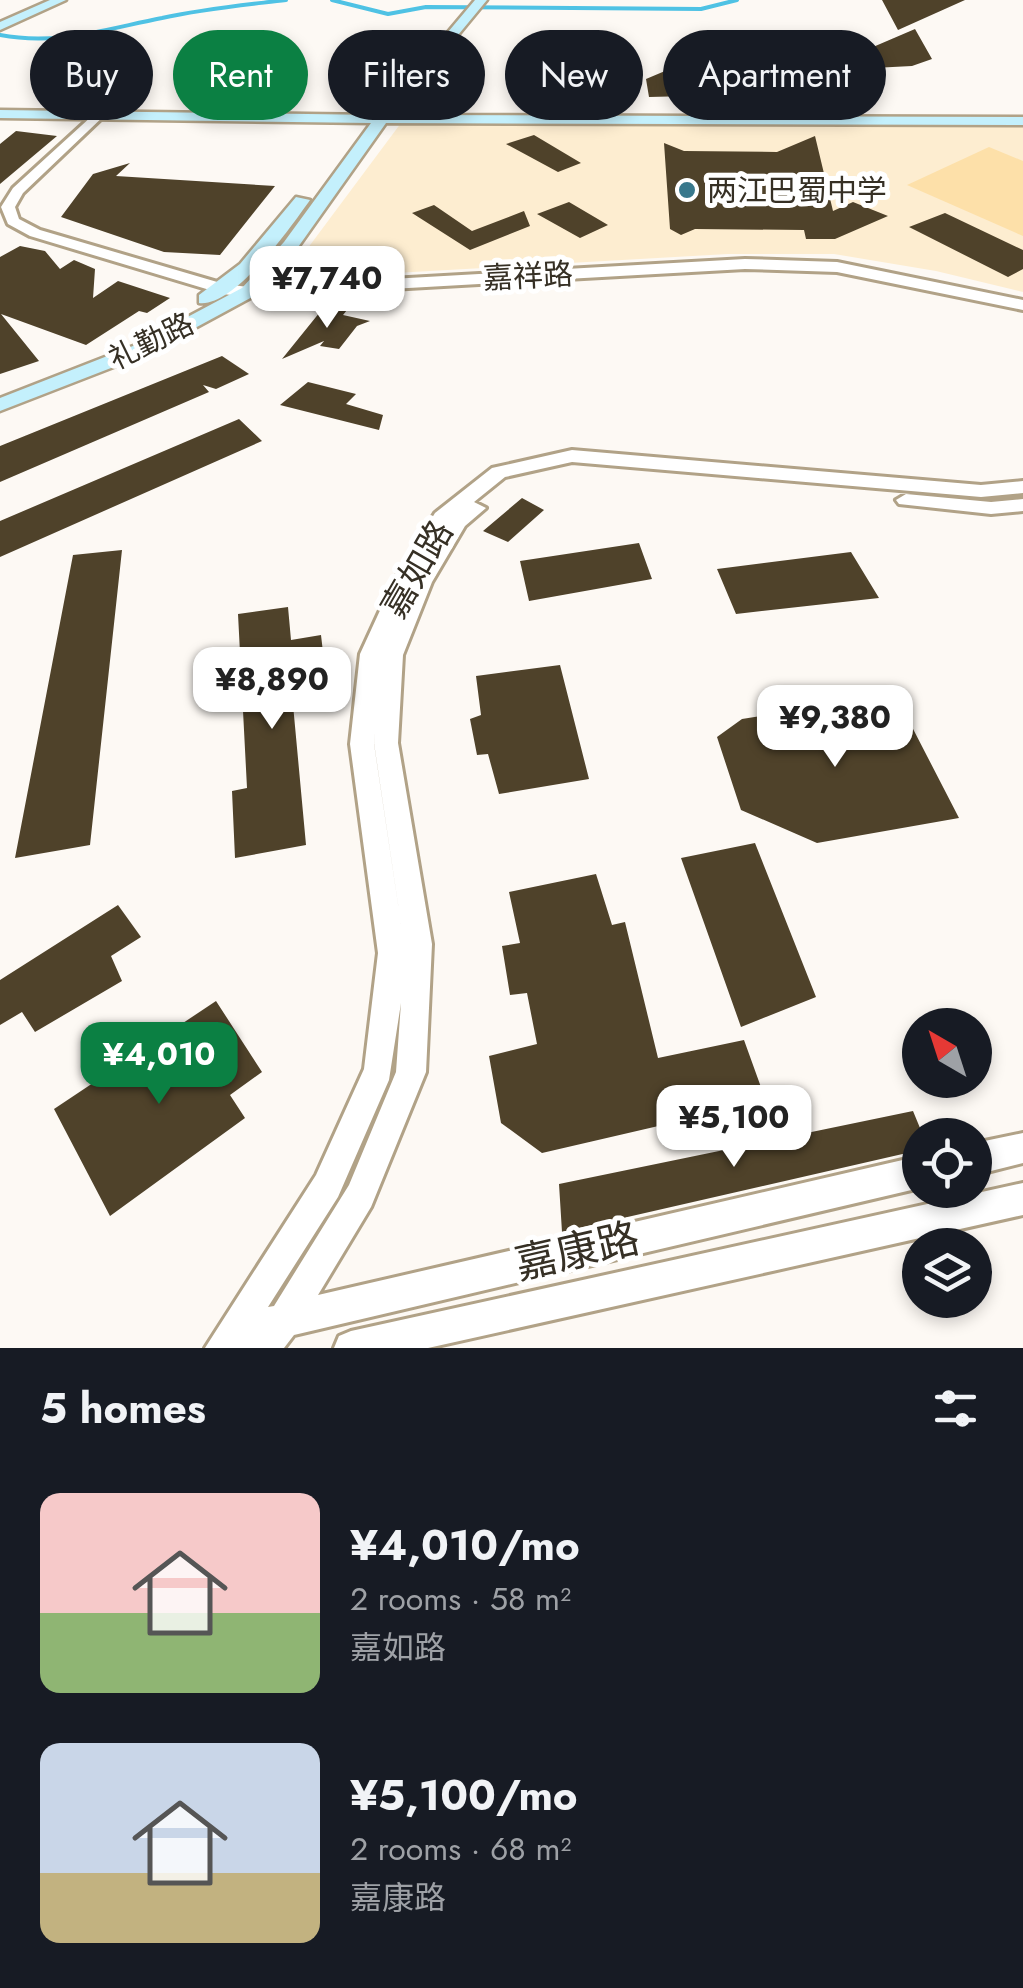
<!DOCTYPE html>
<meta charset="utf-8">
<style>
body{margin:0;font-family:Jost,"Noto Sans SC",sans-serif;background:#20242c;color:#f1f3f6;height:100vh;display:flex;flex-direction:column;font-size:38px;white-space:nowrap}
*{box-sizing:border-box;margin:0}
p{font-size:32px;color:#9ea1a6}
.icon{flex:none;width:55px;height:55px;fill:none;stroke:currentColor;stroke-width:2;stroke-linecap:round;stroke-linejoin:round}
.map{position:relative;height:1348px;overflow:hidden}
.drawer{display:flex;flex-direction:column;background:#171b24;flex:1}
.drawer>*{flex:none}
.hud{position:absolute;left:30px;top:30px;width:965px;height:90px;display:flex;gap:20px}
.needle{width:65px;rotate:321deg}
.tools{position:absolute;left:902px;top:1008px;display:grid;gap:20px}
.tools a{display:grid;place-items:center;width:90px;height:90px;border-radius:50%;background:#171b24;box-shadow:0 5px 15px #0003;font-size:50px}
.price{position:absolute;translate:-50% -85px;padding:0 22px;border-radius:20px;background:#fff;color:#222;font-size:32px;line-height:65px;filter:drop-shadow(0 2px 5px #0008)}
.price::after{content:'';position:absolute;left:50%;top:60px;width:30px;height:22px;margin-left:-15px;background:inherit;clip-path:polygon(0 0,100% 0,50% 100%)}
.price.active{background:#0b8043;color:#fff}
ul{padding:0;list-style:none}
li{display:flex;align-items:center;gap:30px;height:250px;padding:0 40px}
li span{display:grid;place-items:center;flex:none;width:280px;height:200px;border-radius:20px;color:#555}
li>.icon{margin-inline-start:auto}
span .icon{width:120px;height:120px;fill:#fffc;stroke-width:1}
li b{font-size:42px}
h2{display:flex;justify-content:space-between;align-items:center;height:120px;padding:0 40px;font-size:42px}
.chip{padding:0 35px;border-radius:45px;background:#171b24;box-shadow:0 5px 15px #0003;font-size:35px;line-height:90px}
.chip.active{background:#0b8043;color:#fff}
.map>svg:first-child{display:block}
.built{fill:#fdedd0}
.green{fill:#fde0a9}
.lines{fill:none;stroke-linecap:round;stroke-linejoin:round}
.stream{stroke:#4fc2e4;stroke-width:4}
.building{fill:#4f422a}
.tertiary-casing{stroke:#b1a287;stroke-width:6}
.secondary-casing{stroke:#b1a287;stroke-width:5}
.tertiary{fill:#fff;fill-rule:evenodd}
.secondary{fill:#c4f0fc;fill-rule:evenodd}
.poi-dot{fill:#38788c;stroke:#fff;stroke-width:4}
.labels{text-anchor:middle;dominant-baseline:central;stroke-width:10;stroke-linejoin:round;paint-order:stroke}
.far-poi-label{font-size:30px;fill:#363025;stroke:#fff;text-anchor:start}
.far-street-label{font-size:30px;fill:#363025;stroke:#fff}
.street-label{font-size:35px;fill:#363025;stroke:#fff}
.near-street-label{font-size:42px;fill:#363025;stroke:#fff}
</style>
<div class="map">
<svg width="1023" height="1348" viewBox="0 0 1023 1348">
<rect width="100%" height="100%" fill="#fdf9f4"/>
<!-- built -->
<path class="built" d="M401 123 1023 127V292L936 271 834 254H728L306 278 293 268Z"/>
<!-- green -->
<path class="green" d="M989 147 1023 161V236L907 185Z"/>
<g class="lines">
<!-- stream -->
<path class="stream" d="M332 0 388 14 426 7 701 9 737 0
M0 35C57 46 106 29 162 18 203 9 245 5 286 0"/>
</g>
<!-- building -->
<path class="building" d="M882 0H965L898 30Z
M915 29 932 59 912 66 873 68 866 50Z
M765 37 807 38 811 52 793 59 753 60 749 43Z
M665 71 708 72 711 87 689 96 649 97 646 79Z
M16 131 57 136 0 184V144Z
M534 135 581 163 558 172 506 144Z
M815 136 833 211 853 202 888 216 835 239H806L804 230 695 229 681 235 670 229 664 143 684 151 777 152Z
M130 163 116 176 275 186 220 255 164 252 61 217 93 174Z
M569 202 608 225 580 238 537 214Z
M434 205 472 231 524 211 530 226 470 250 412 213Z
M945 213 1023 250V269L1008 277 909 227Z
M20 246 45 251 60 269 74 260 95 269 93 298 118 281 170 298 147 313 139 311 86 345 1 314 39 361 0 374V257Z
M324 307 347 310 343 315 370 321 357 326 339 349 320 346 324 341 282 359Z
M222 356 249 374 216 389 203 385 209 392 0 482V446Z
M308 382 356 394 346 404 383 415 379 430 280 405Z
M239 419 262 441 0 557V521Z
M522 498 544 510 508 542 483 531Z
M639 543 652 579 529 601 520 561Z
M122 550 90 845 15 858 73 555Z
M851 552 879 598 736 614 717 569Z
M288 607 291 640 321 635 326 678 291 683 306 845 235 858 232 791 247 788 238 614Z
M560 665 589 779 499 794 488 754 477 755 470 719 481 715 476 676Z
M895 694 959 818 817 843 741 810 717 737 742 719Z
M755 843 816 997 741 1027 681 858Z
M596 874 612 925 625 922 658 1058 744 1040 766 1101 542 1153 501 1123 489 1056 537 1044 527 993 510 995 502 946 520 943 509 892Z
M118 905 141 937 111 956 122 981 35 1032 22 1012 0 1025V980Z
M216 1001 262 1072 230 1095 245 1118 110 1216 54 1109Z
M913 1111 920 1128V1150L562 1232 559 1184Z"/>
<g class="lines">
<!-- tertiary casing -->
<g class="tertiary-casing">
<path id="tertiary" d="M104 105 108 106V112L23 193 15 207 19 219 40 230 224 284 248 287 745 259 837 262 1023 300V310L837 272 745 269 248 297 223 294 30 236 8 224 1 207 13 188Z
M572 450 981 485 1023 481V493L981 497 572 462 505 477 474 502 486 508 465 526 432 582 403 655 398 743 432 944 426 1072 371 1207 318 1295 920 1156V1188L294 1335 284 1348H205L316 1175 364 1069 378 953 350 744 360 654 394 580 435 513 492 468ZM375 730 374 743 404 944 374 744ZM401 1003 396 1072 349 1185 274 1306 268 1307 338 1197 389 1080Z
M906 494 991 502 1023 499V511L991 514 899 504 896 500Z
M1023 1133V1163L975 1175V1143Z
M1023 1183V1215L428 1348H334L339 1336 351 1331Z"/>
</g>
<!-- secondary casing -->
<g class="secondary-casing">
<path id="secondary" d="M50 0H66L0 30V22Z
M475 0H487L392 115 1023 117V125L386 123 296 250 254 296 147 354 0 411V398L133 346 242 288 284 242 371 123 0 118V110L378 115Z
M296 197 310 200C291 227 234 308 199 303V295L240 264Z"/>
</g>
<!-- tertiary -->
<use href="#tertiary" class="tertiary"/>
<!-- secondary -->
<use href="#secondary" class="secondary"/>
</g>
<!-- markers -->
<circle class="poi-dot" cx="687" cy="190" r="10"/>
<g class="labels">
<!-- far-poi labels -->
<g class="far-poi-label">
<text x="707" y="190">两江巴蜀中学</text>
</g>
<!-- far-street labels -->
<g class="far-street-label">
<text transform="translate(528 276) rotate(-3)">嘉祥路</text>
<text transform="translate(151 341) rotate(-26)">礼勤路</text>
</g>
<!-- street labels -->
<g class="street-label">
<text transform="translate(417 569) rotate(-60)">嘉如路</text>
</g>
<!-- near-street labels -->
<g class="near-street-label">
<text transform="translate(577 1251) rotate(-13)">嘉康路</text>
</g>
</g>
</svg>
<div class="tools">
<a><svg class="needle" viewBox="-14 -14 28 28"><path d="M0-13l5 13h-10z" fill="#e53935"/><path d="M0 13l5-13h-10z" fill="#9ea1a6"/></svg></a>
<a><svg class="icon" aria-label="locate" viewBox="0 0 24 24"><circle cx="12" cy="12" r="6"/><path d="M12 2v4M12 18v4M2 12h4M18 12h4"/></svg></a>
<a><svg class="icon" aria-label="layers" viewBox="0 0 24 24"><path d="M12 4l9 5-9 5-9-5zM3 14l9 5 9-5"/></svg></a>
</div>
<b class="price" style="left:327px;top:331px">¥7,740</b>
<b class="price" style="left:272px;top:732px">¥8,890</b>
<b class="price" style="left:835px;top:770px">¥9,380</b>
<b class="price active" style="left:159px;top:1107px">¥4,010</b>
<b class="price" style="left:734px;top:1170px">¥5,100</b>
<div class="hud">
<a class="chip">Buy</a>
<a class="chip active">Rent</a>
<a class="chip">Filters</a>
<a class="chip">New</a>
<a class="chip">Apartment</a>
</div>
</div>
<section class="drawer">
<h2>5 homes<svg class="icon" aria-label="filters" viewBox="0 0 24 24"><path d="M4 7h16M4 17h16"/><circle cx="9" cy="7" r="2"/><circle cx="15" cy="17" r="2"/></svg></h2>
<ul>
<li><span style="background:linear-gradient(#f6c9c9 60%,#8fb573 0)"><svg class="icon" aria-label="home" viewBox="0 0 24 24"><path d="M3 11l9-7 9 7M6 9v11h12V9"/></svg></span><div><b>¥4,010/mo</b><p>2 rooms · 58 m²</p><p>嘉如路</p></div></li>
<li><span style="background:linear-gradient(#c9d6e8 65%,#c2b280 0)"><svg class="icon" aria-label="home" viewBox="0 0 24 24"><path d="M3 11l9-7 9 7M6 9v11h12V9"/></svg></span><div><b>¥5,100/mo</b><p>2 rooms · 68 m²</p><p>嘉康路</p></div></li>
</ul>
</section>
